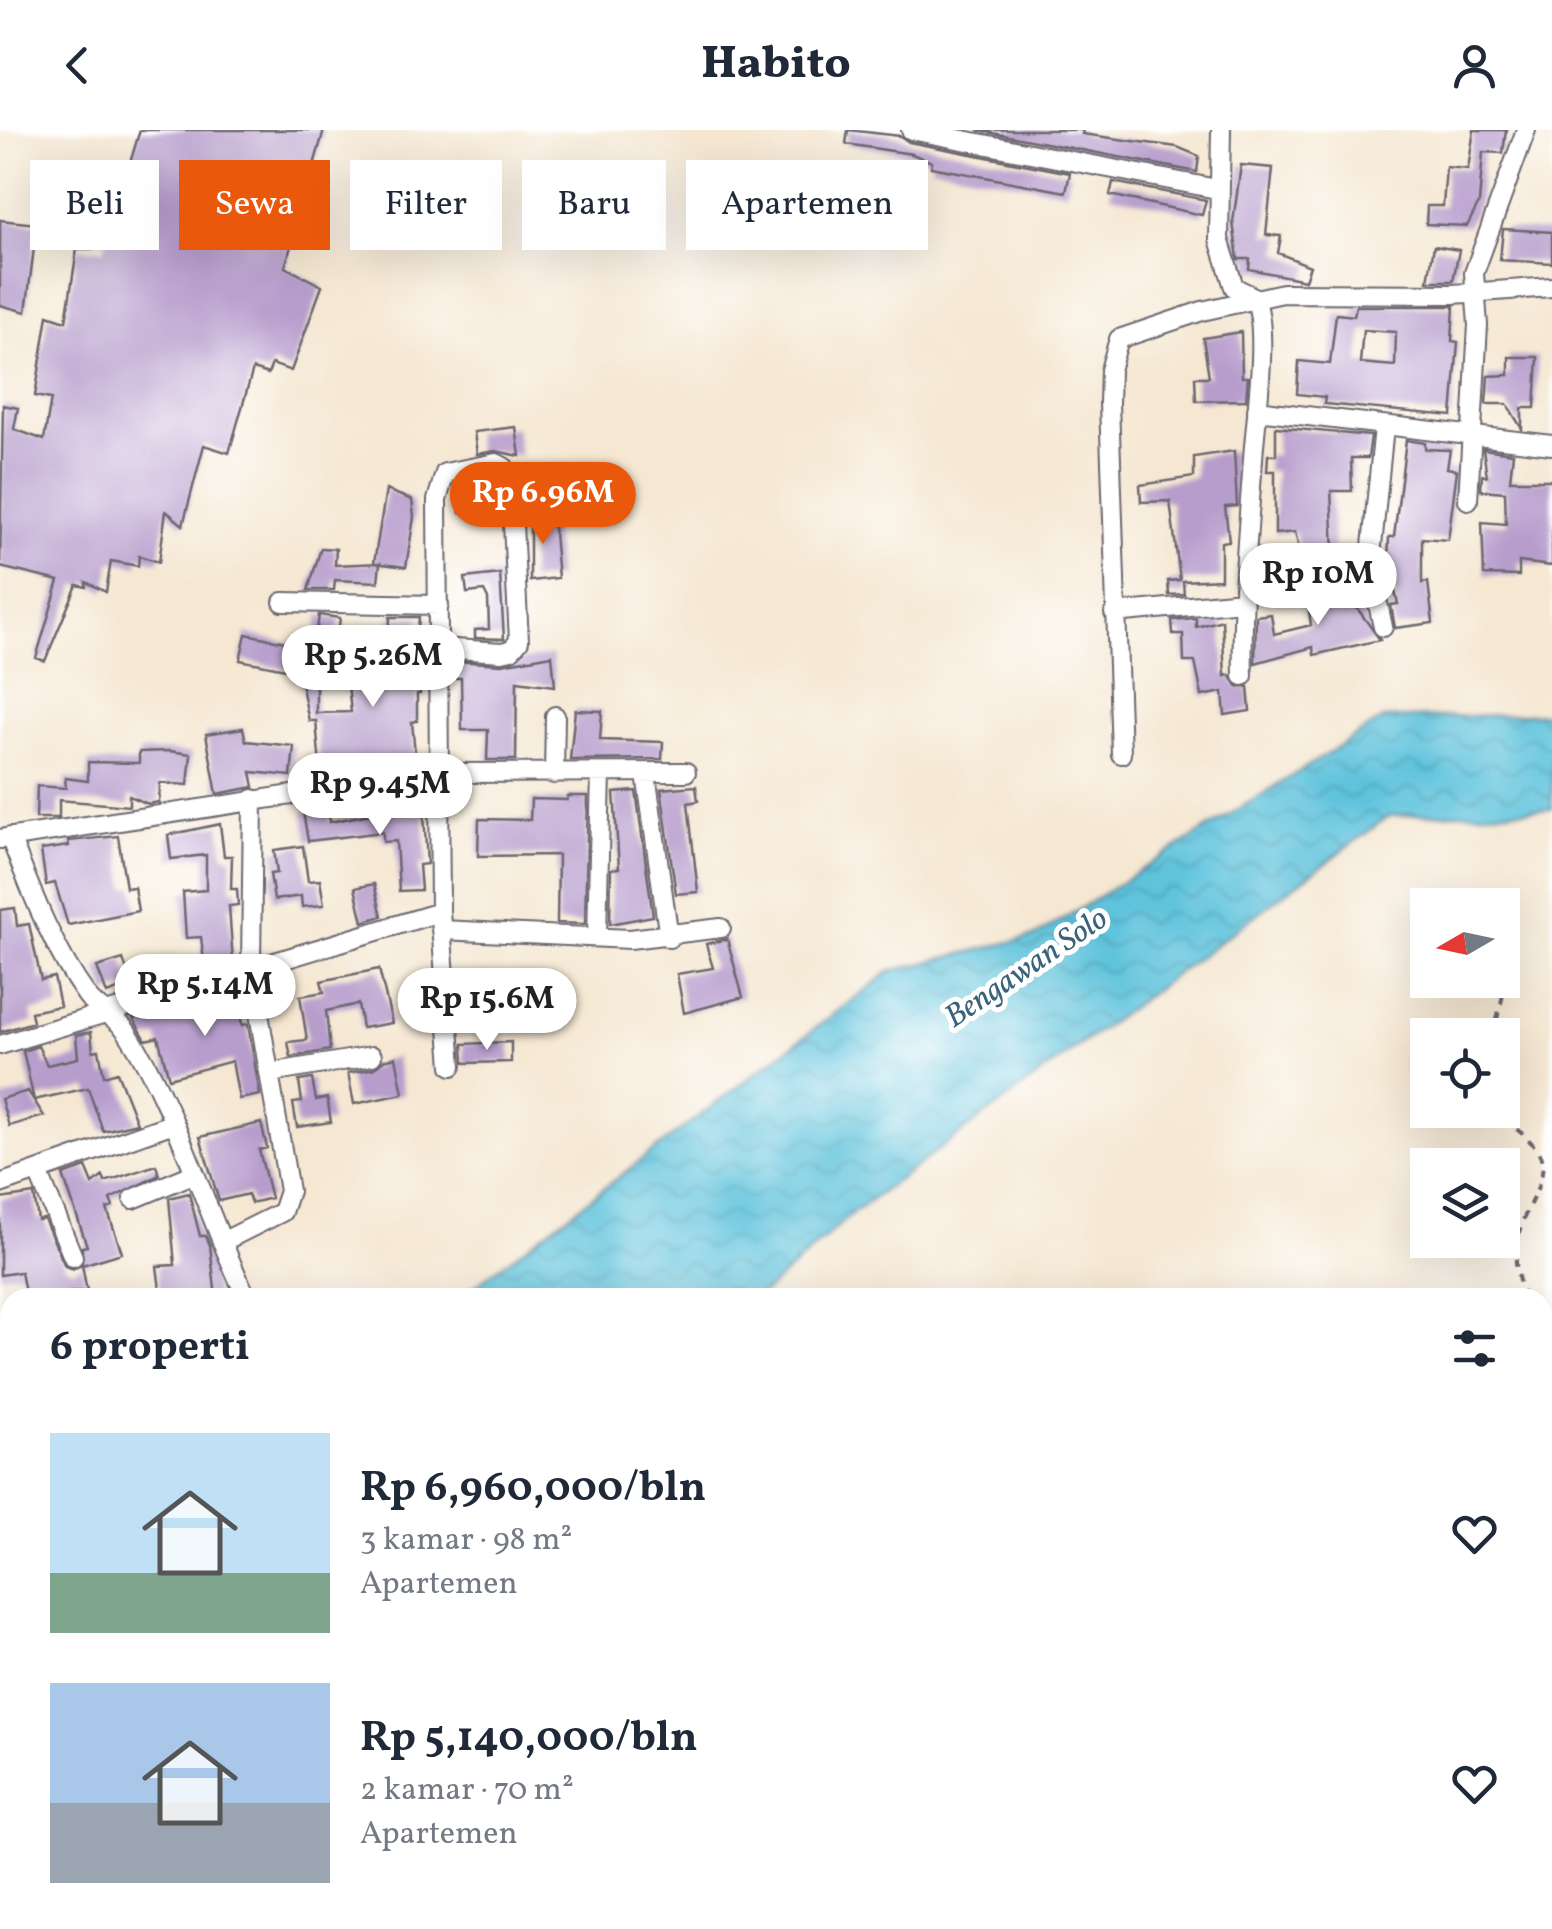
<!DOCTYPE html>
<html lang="id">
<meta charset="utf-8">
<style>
body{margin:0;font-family:Vollkorn,serif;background:#f2f2f3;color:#1f2937;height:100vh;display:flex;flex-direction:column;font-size:38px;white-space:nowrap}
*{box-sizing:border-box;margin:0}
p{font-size:32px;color:#747a83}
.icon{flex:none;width:55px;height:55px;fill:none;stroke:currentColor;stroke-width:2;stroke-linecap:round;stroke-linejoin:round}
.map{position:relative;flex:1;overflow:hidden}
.panel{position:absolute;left:0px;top:1158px;width:1552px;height:642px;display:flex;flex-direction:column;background:#fff;border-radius:30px 30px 0 0;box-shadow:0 10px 40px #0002}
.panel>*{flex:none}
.hud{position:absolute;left:30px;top:30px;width:1000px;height:90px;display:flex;gap:20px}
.needle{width:65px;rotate:261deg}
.controls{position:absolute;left:1410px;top:758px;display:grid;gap:20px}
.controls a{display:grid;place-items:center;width:110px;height:110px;border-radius:0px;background:#fff;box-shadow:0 10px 40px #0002;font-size:50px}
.price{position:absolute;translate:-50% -85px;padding:0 22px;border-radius:35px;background:#fff;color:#222;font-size:32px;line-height:65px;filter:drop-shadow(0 2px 5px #0008)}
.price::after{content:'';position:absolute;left:50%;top:60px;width:30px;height:22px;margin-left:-15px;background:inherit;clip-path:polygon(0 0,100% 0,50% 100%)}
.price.selected{background:#ea580c;color:#fff}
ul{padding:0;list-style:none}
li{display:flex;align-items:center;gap:30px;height:250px;padding:0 50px}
li span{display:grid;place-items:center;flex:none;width:280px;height:200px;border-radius:0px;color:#555}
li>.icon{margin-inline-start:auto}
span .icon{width:120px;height:120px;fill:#fffc;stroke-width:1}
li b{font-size:42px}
h2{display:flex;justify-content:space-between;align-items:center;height:120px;padding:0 50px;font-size:42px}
.pill{padding:0 35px;border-radius:0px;background:#fff;box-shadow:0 10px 40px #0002;font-size:35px;line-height:90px}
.pill.selected{background:#ea580c;color:#fff}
header{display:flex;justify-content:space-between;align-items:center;height:130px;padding:0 50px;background:#fff;font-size:45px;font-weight:800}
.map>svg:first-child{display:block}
.water{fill:url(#water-waves);stroke:#40728c;stroke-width:2.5}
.building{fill:#b79dcc;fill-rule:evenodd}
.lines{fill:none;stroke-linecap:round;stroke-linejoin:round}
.street-casing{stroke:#6c6770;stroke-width:22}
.path{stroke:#6c6770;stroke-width:4;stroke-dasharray:8 8;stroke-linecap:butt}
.street{stroke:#fff;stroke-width:18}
.labels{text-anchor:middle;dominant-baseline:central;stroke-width:10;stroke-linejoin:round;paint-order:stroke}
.water-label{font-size:32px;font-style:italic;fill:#3a627b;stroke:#fff}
</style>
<header><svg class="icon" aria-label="back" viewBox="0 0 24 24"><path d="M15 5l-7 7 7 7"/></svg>Habito<svg class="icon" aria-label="person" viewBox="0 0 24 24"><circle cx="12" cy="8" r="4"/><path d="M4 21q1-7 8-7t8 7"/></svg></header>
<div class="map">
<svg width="1552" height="1799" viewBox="0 0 1552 1799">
<defs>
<pattern id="water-waves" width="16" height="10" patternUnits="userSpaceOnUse" patternTransform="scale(2.5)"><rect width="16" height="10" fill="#5ec3dc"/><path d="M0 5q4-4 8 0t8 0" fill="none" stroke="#51a7be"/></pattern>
</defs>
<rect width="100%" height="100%" fill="#fff"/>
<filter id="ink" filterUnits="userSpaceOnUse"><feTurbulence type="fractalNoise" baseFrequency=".01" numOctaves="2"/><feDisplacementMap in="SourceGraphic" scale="20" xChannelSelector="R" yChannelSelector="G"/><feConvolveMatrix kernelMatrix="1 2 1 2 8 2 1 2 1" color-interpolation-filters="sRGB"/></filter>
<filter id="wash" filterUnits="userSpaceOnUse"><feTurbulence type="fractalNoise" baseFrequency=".0048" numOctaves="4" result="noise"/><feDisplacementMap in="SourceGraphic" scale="40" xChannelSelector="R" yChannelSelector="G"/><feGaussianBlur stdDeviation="2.25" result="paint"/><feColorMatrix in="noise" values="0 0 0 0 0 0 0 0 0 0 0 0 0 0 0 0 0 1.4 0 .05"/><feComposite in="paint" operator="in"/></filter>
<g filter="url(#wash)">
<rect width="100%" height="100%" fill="#f5e7d1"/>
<!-- water -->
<path class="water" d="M1552 583V679L1389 686 852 1084 759 1167H460L891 841 1036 806 1383 589Z
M10 1489V1662L0 1667V1496Z"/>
<g id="blocks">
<!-- building -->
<path class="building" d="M140 0H324L285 137 322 156 291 241 272 234 268 244 253 239 229 323 204 315 183 395 166 381 159 432 139 426 138 436 111 431 106 462 86 452V457L77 455 45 531 36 528 59 451 0 437 3 275 18 278 14 299 44 310 51 269 35 266 48 185 66 191 77 119H104Z
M848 0 900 6 909 12 1070 43 1066 62 931 37 932 32 912 24 846 14Z
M977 0H1083L1082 4 1177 17 1199 26 1197 42Z
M1474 0H1506L1503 23 1483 22 1479 73 1467 96 1426 94 1427 76H1443L1446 37 1468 39Z
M1241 35 1273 38 1266 105 1281 106 1278 123 1310 136 1305 150 1249 139 1250 129H1238L1233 92Z
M1113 52 1206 70 1202 85 1110 65Z
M0 90 37 94 26 182 0 175Z
M1503 99 1552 102V133L1500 130Z
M1434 116 1459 120 1453 151H1428Z
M1356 176H1454L1452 211 1458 212 1452 286 1324 274 1325 267 1297 264 1299 231 1330 234 1336 184 1354 186ZM1363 200 1396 202 1395 236 1360 233Z
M1241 202 1242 247H1248L1246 270 1196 271 1195 247H1209L1203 208Z
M1509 227H1538L1535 278H1522V299L1507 274H1486L1488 246 1509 245Z
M516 297 520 326 495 321 477 324 474 302Z
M1276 297 1371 306 1368 328H1351L1352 361H1331L1334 420 1344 418 1346 427 1303 435 1295 402 1275 404V341H1267L1268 325H1276Z
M1406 310 1425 313V319L1450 320 1447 338 1457 340 1448 410 1422 408V453L1428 452 1433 493 1395 498 1391 475 1398 474 1388 433 1389 407H1394Z
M1483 319 1513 323 1510 350H1552V436L1519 432V446L1484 445 1482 392 1506 394 1505 362 1481 360 1482 345 1487 346Z
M1234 321 1237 376 1225 377 1229 411 1221 412V449L1183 451 1184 464 1169 465 1168 451 1180 450 1170 371 1141 372 1140 355 1194 347V327Z
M494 346 500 390 487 391 486 381 460 383 458 353Z
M386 360 412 370 414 387 406 437 374 433Z
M552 381 558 448 530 451V384Z
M321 418 336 419 335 435 380 433 378 452 335 450 334 460H308Z
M500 444 504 509 475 508V500L489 499 488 469 484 461 467 463 465 448Z
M1352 452 1357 478 1380 510 1314 525 1313 517 1255 533 1256 486 1271 484 1274 504 1311 495 1308 475 1332 473 1329 456Z
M319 485 340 488 336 517 315 513Z
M390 487H419L416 523 420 564H417V591L412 592 416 634 348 633 350 642 321 648 316 591H309L300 547H316V583L351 582 347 545 388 541Z
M1196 488V497L1222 490 1225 546 1230 545 1238 557H1248L1250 581 1225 585 1223 562 1202 566 1195 532H1184L1183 504H1173L1172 490Z
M246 504 295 514 290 540 240 530Z
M552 525 555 556 517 551 516 630H487L488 600H462L461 548H453V531L502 534Z
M575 580 602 581 600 610 663 612 662 629 570 630Z
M243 598 246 611 294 616 291 646 251 642 254 657 217 664 206 604Z
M169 621 191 624 188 655 160 653 159 672 148 674 129 666V676L59 670V688H36L37 656 66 658 65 648 88 651V632L139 633V622Z
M696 656 698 671 688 673 698 762 676 764 661 659Z
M636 661 653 786 610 794 611 739 619 738 614 663Z
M568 666H588L585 794 557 793 558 725 478 726 479 689 530 690 531 669 567 670Z
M327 678 330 692 370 684H424L427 734 419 735 421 760 399 761 396 711 383 712V702L308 711 303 682Z
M220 694 224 726H232L231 759H237L238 775 229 776 233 832 205 840 201 807 186 808 183 762 206 760V725L171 729 168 705Z
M118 706 126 758 134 757 138 781 68 795 55 753 46 755 41 720 69 716 68 711Z
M303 716 308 751 320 750 324 775 302 777 301 766 274 770 270 744 277 743 274 720Z
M374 754 382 786 363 792 355 758Z
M15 778 17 796 29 794 41 850 54 847 60 876 31 882 33 892 0 902V780Z
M727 809 743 867 684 883 677 844 713 838 706 814Z
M123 829 132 855 107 864 97 837Z
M379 839 392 893 362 898 358 874 326 881 330 920 291 927 288 912 307 910 300 866 324 862 321 851Z
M236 857 242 895 248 894 260 965 239 969 232 931 169 948 158 907 146 910 133 888 210 871 209 865Z
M91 902 93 921 99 920 104 946 117 942 137 993 103 1001 88 958 34 970 23 921 38 916 47 935 78 928 76 905Z
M511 912V932L464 933 463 914Z
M396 927 403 964 354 974 348 943 375 938 384 930Z
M312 949 316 970 327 968 331 992 297 997 293 973 302 972 299 951Z
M28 961 44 986 9 996 1 969Z
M261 993 267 1018 259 1020 271 1068 251 1073 248 1064 219 1071 200 1007Z
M156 1035 159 1045 110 1069 113 1077 107 1079 122 1123 82 1135V1117L87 1116 63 1045 86 1037 93 1054 103 1046 105 1052Z
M189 1063 200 1106H206L210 1115 216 1168H161L157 1136 175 1135 169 1068Z
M34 1064 38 1090 44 1089 65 1136 72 1139 82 1135 87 1161 26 1168 21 1142 0 1145V1069Z"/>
</g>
</g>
<g filter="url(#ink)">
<use href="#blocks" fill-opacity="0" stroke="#6c6770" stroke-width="2.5"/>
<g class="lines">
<!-- street casing -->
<g class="street-casing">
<path id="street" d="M911 0 1217 59
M1221 0 1219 109 1234 157 1254 167
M1257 280 1552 315
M1468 370 1478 195 1474 143 1526 0
M1244 457 1370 436
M283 472 439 475
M1114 483 1243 471
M1383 497 1370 436 1384 297
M439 518 502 522 511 520 519 511 511 355 504 337 496 333 445 343 437 370 440 782 452 936
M1243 546C1241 473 1248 401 1253 329 1255 293 1270 196 1254 167
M1121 624 1109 273 1110 240 1119 209 1202 181 1283 163 1453 164 1552 157
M554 644 555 586
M646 644 669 808
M10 707C31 761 53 819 87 866 98 881 117 887 127 902 177 978 206 1084 247 1168
M0 709 438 643 686 642
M441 800 630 809 721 798
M597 806 601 643
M0 915 440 782
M270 943 372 926
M39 1044 73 1127
M0 1054 171 994
M133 1069 193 1044
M222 1112 282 1082 289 1061 251 836 253 669
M1542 1203 1552 1204
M0 1294 10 1293
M719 1790 723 1799
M1242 1790 1302 1799
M1142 1799 1170 1790
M1405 1799 1406 1790
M1486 1799 1487 1790"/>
</g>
<!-- path -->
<path class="path" d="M1493 905 1504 861
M1491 980C1507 993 1533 1007 1541 1028 1552 1063 1494 1096 1525 1168"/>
<!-- street -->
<use href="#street" class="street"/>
</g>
</g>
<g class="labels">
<!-- water labels -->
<g class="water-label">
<text transform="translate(1027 839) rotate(-34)">Bengawan Solo</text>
</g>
</g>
</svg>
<div class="controls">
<a><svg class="needle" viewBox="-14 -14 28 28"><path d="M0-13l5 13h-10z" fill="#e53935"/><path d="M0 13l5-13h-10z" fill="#747a83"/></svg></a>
<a><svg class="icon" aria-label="locate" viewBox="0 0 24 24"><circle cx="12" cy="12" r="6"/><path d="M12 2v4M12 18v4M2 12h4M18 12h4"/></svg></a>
<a><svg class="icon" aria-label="layers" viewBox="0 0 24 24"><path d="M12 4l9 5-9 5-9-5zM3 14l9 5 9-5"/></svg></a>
</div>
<b class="price selected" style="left:543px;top:417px">Rp 6.96M</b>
<b class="price" style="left:1318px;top:498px">Rp 10M</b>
<b class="price" style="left:373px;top:580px">Rp 5.26M</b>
<b class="price" style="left:380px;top:708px">Rp 9.45M</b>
<b class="price" style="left:205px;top:909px">Rp 5.14M</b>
<b class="price" style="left:487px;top:923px">Rp 15.6M</b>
<div class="hud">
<a class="pill">Beli</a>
<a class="pill selected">Sewa</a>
<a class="pill">Filter</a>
<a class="pill">Baru</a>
<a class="pill">Apartemen</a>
</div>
<section class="panel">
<h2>6 properti<svg class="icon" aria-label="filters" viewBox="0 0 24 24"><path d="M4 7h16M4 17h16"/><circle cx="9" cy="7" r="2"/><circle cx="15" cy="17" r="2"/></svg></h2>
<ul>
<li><span style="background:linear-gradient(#bfe0f5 70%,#7fa58c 0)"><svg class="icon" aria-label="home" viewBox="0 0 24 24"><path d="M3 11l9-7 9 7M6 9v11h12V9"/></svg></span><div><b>Rp 6,960,000/bln</b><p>3 kamar · 98 m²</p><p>Apartemen</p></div><svg class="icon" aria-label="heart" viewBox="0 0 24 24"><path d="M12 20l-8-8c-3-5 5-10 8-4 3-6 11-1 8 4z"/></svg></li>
<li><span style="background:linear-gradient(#a9c7e8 60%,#9aa5b1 0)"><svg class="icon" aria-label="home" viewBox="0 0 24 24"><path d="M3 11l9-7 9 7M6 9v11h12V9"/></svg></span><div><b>Rp 5,140,000/bln</b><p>2 kamar · 70 m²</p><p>Apartemen</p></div><svg class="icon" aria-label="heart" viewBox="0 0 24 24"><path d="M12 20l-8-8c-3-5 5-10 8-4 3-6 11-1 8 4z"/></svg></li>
</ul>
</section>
</div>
